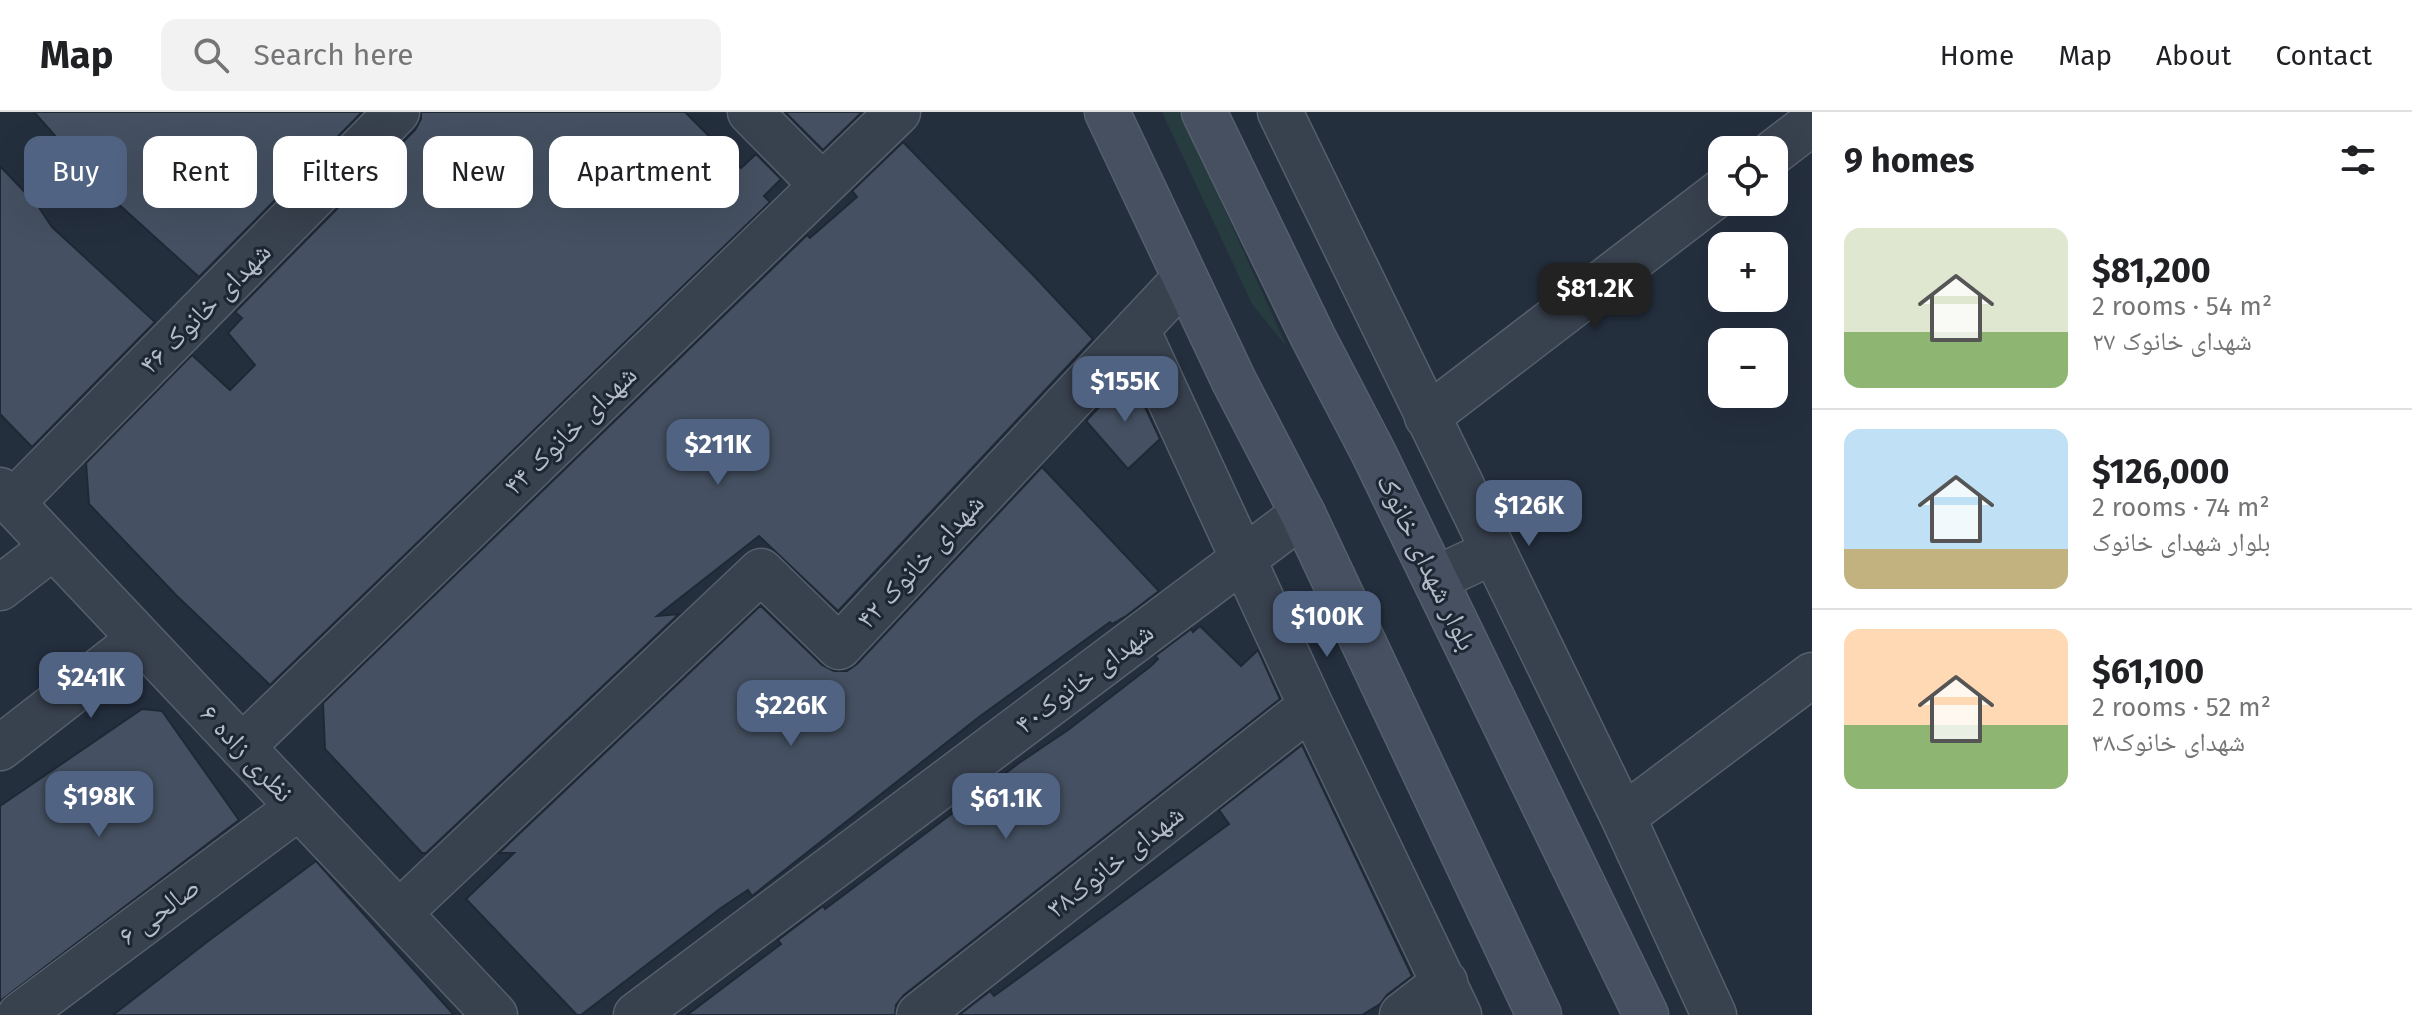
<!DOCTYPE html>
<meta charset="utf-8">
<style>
body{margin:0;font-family:"Fira Sans","Noto Naskh Arabic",sans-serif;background:#f2f2f2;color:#202124;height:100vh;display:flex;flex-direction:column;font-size:30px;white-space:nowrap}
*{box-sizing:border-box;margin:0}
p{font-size:26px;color:#757577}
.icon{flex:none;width:44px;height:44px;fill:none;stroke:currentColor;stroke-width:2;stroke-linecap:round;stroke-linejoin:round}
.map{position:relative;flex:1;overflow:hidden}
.drawer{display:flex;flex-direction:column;background:#fff;width:600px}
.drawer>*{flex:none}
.top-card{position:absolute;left:24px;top:24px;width:760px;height:72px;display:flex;gap:16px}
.tools{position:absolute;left:1708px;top:24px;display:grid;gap:16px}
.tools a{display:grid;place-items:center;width:80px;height:80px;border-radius:16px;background:#fff;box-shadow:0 8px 32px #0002;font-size:40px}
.price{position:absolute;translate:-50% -68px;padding:0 18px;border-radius:16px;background:#506383;color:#fff;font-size:26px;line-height:52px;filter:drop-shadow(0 2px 4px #0008)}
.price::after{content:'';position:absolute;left:50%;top:48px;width:24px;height:18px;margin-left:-12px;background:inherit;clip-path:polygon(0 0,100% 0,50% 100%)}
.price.on{background:#222;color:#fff}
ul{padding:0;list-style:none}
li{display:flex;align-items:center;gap:24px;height:200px;padding:0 32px}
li+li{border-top:2px solid #e0e0e0}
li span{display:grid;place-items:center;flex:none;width:224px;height:160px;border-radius:16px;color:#555}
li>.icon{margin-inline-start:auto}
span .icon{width:96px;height:96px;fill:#fffc;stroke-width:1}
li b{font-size:34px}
h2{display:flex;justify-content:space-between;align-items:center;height:96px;padding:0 32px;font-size:34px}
.chip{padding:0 28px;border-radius:16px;background:#fff;box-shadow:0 8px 32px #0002;font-size:28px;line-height:72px}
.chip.on{background:#506383;color:#fff}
header{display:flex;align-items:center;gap:48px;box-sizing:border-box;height:112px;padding:0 40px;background:#fff;border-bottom:2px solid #e0e0e0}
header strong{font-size:38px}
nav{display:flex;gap:44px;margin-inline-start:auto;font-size:28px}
.search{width:560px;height:72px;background:#f2f2f2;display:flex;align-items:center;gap:20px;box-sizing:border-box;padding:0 28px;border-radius:16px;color:#757577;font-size:30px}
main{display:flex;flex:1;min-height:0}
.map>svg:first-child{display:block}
.green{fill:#263c3f}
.building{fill:#455162;stroke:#1f2835;stroke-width:2}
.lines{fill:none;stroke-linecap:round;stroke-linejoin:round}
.minor-casing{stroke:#565f6c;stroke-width:47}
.secondary-casing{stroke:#565f6c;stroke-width:47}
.minor{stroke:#38414e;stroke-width:44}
.secondary{stroke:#465061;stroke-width:44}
.labels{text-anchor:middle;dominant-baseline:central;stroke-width:6;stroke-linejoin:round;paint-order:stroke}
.street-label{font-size:28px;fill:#b4bcc9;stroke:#1d2633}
</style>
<header>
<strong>Map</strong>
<div class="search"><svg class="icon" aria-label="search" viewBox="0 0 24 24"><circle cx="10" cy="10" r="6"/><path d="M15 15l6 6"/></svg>Search here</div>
<nav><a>Home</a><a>Map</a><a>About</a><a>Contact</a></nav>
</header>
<main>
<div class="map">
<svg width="1812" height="903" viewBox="0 0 1812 903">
<rect width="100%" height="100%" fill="#242f3e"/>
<!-- green -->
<path class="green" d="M1162 0H1180L1287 235 1252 192Z"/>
<!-- building -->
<path class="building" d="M34 0H362L199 165 104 79Z
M421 0H685L741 56 756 42 781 67 764 84 770 90 270 573 176 483 89 392 86 351 192 243 230 278 255 253 228 221 242 206 235 200 415 18 421 7Z
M785 0H862L823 38Z
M903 30 1035 165 1093 227 838 499 759 424 657 504 679 502 426 741H422L325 637 323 591 807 123 810 126 857 85 852 79Z
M0 54 38 94 52 115 155 210 32 335 0 302Z
M1128 264 1132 267 1160 327 1128 357 1086 309Z
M1042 355 1159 479 1126 504 1112 512 1110 510 979 605 752 784 748 778 721 796 581 903H577L466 787 514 741H499L759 495H762L822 553 834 559H847L857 552Z
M1200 514 1241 554 1258 538 1280 587 904 883 896 893 895 903H687L781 832 778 828 823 794 825 797 1019 651 1068 618 1151 554 1158 547 1155 544 1191 517 1193 520Z
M142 597 162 599 239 708 0 889V694Z
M1302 633 1412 864 1387 883 1380 892 1362 903H959L990 879 994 884 1229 712 1219 698Z
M316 749 454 903H113L207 830Z"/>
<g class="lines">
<!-- minor casing -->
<g class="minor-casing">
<path id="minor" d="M750 0 822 73
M1280 0 1623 705 1714 903
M1774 40 1812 11
M1137 217 1311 594 1459 903
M1427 305 1722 79
M0 378 495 903
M12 391 397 0
M1435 467 1493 440
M0 476 53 435
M242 635 898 0
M0 636 140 527
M1623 705 1812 563
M399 801 761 459 839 535 1185 166
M20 903 299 695
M636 903 1303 402
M919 903 1311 594
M1402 903 1445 870"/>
</g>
<!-- secondary casing -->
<g class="secondary-casing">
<path id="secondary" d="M1107 0 1234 269 1303 402 1539 903
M1204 0 1313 225 1373 340 1646 903"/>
</g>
<!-- minor -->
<use href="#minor" class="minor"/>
<!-- secondary -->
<use href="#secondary" class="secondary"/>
</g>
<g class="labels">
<!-- street labels -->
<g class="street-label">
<text transform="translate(205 196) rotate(-45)">۴۶ شهدای خانوک</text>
<text transform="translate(570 318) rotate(-44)">۴۴ شهدای خانوک</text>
<text transform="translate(920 449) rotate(-47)">شهدای خانوک ۴۲</text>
<text transform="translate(1427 450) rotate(64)">بلوار شهدای خانوک</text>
<text transform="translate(1084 566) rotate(-37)">شهدای خانوک۴۰</text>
<text transform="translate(247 641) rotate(47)">نظری زاده ۶</text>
<text transform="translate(1115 749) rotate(-38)">شهدای خانوک۳۸</text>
<text transform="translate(159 799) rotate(-37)">۶ صالحی</text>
</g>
</g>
</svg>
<div class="tools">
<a><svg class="icon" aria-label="locate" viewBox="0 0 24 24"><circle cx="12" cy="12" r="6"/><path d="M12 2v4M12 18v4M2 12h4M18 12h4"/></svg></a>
<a>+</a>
<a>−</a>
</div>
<b class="price on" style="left:1595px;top:219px">$81.2K</b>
<b class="price" style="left:1125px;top:312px">$155K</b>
<b class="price" style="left:718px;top:375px">$211K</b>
<b class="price" style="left:1529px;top:436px">$126K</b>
<b class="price" style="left:1327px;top:547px">$100K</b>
<b class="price" style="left:91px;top:608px">$241K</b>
<b class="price" style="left:791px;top:636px">$226K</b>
<b class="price" style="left:99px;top:727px">$198K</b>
<b class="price" style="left:1006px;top:729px">$61.1K</b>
<div class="top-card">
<a class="chip on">Buy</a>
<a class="chip">Rent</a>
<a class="chip">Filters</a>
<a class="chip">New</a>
<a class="chip">Apartment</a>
</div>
</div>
<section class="drawer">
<h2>9 homes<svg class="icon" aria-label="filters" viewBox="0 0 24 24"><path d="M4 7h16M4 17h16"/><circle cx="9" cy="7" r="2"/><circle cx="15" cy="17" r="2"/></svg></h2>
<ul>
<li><span style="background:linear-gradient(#dfe7d0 65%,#8fb573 0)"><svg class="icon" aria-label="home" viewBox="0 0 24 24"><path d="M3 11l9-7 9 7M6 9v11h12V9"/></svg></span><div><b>$81,200</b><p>2 rooms · 54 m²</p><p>شهدای خانوک ۲۷</p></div></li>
<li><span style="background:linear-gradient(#bfe0f5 75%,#c2b280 0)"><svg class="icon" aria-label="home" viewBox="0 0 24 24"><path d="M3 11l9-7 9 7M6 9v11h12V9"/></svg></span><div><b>$126,000</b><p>2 rooms · 74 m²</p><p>بلوار شهدای خانوک</p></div></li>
<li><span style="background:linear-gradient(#ffd9b3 60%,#8fb573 0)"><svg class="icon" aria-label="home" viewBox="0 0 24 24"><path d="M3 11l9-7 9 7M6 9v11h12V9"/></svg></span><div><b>$61,100</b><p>2 rooms · 52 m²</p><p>شهدای خانوک۳۸</p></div></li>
</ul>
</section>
</main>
